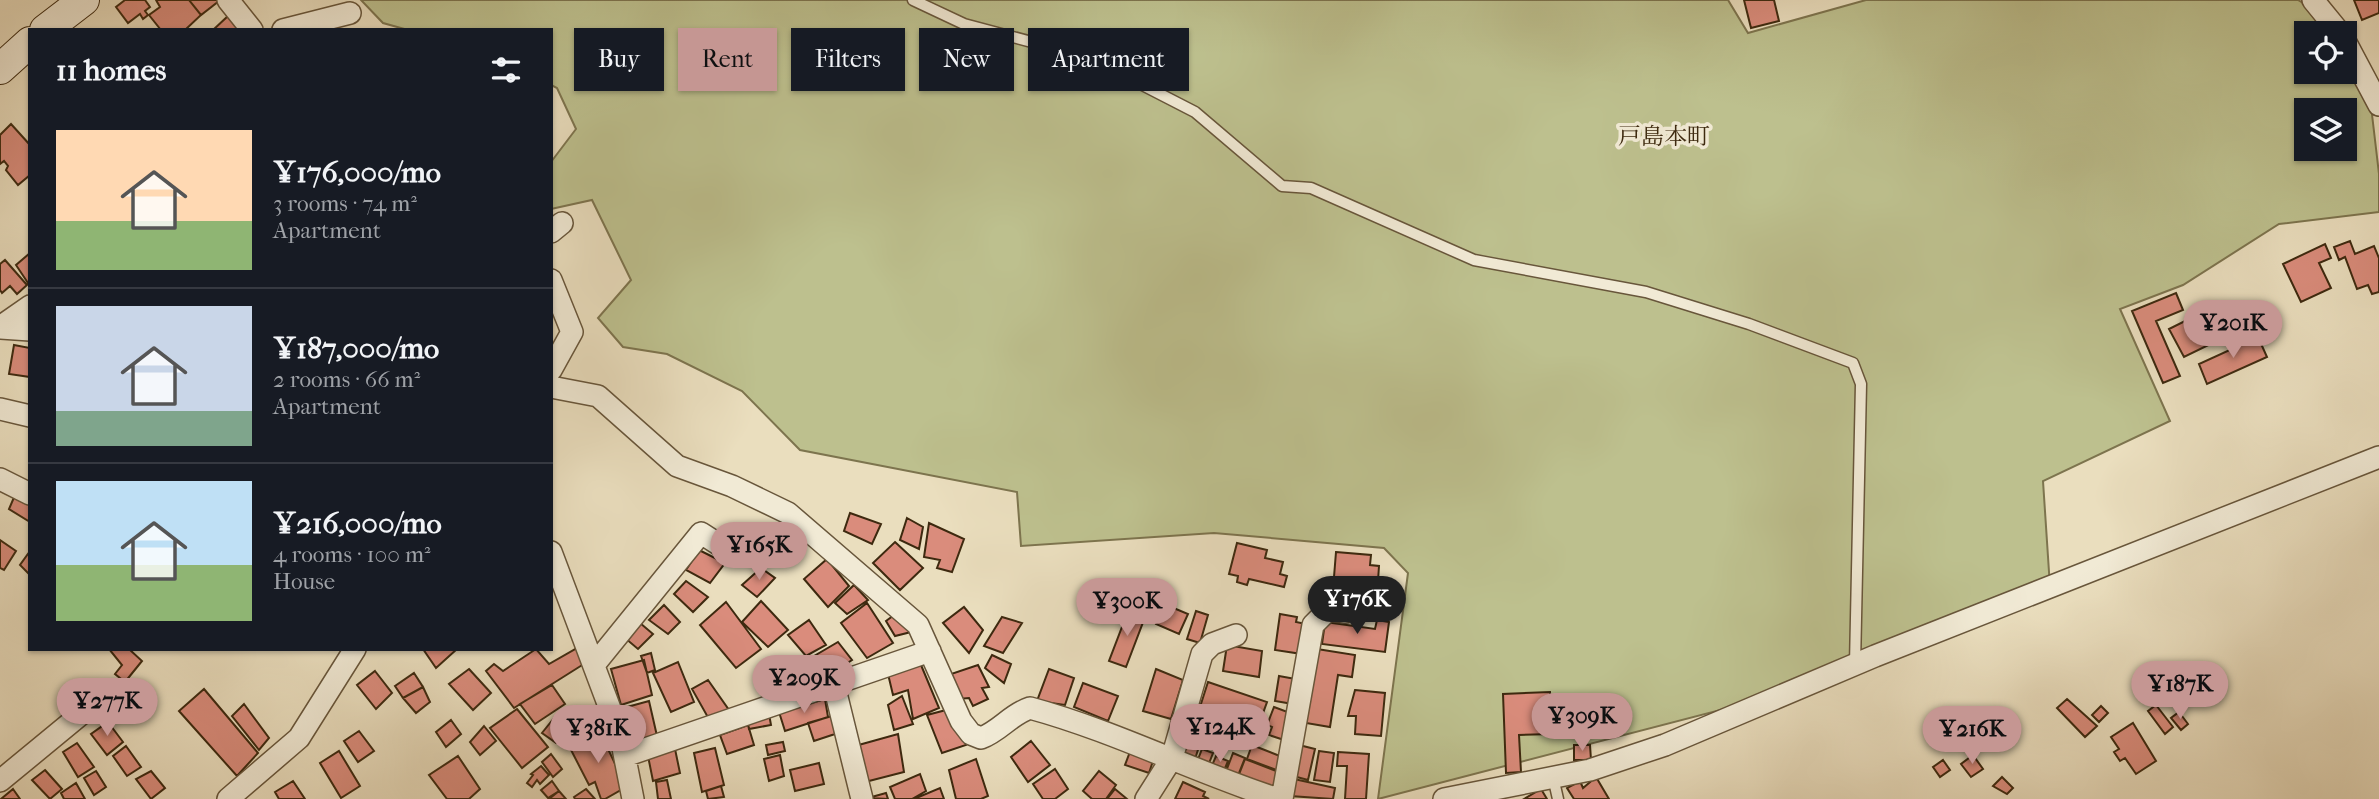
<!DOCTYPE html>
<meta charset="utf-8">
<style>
body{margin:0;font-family:"IM FELL French Canon","Noto Serif JP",serif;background:#242831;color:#f1f3f6;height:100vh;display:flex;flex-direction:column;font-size:26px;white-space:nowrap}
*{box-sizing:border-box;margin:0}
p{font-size:23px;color:#9ea1a6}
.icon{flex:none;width:38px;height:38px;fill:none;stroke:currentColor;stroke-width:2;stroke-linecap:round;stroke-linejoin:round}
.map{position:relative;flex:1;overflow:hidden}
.side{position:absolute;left:28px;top:28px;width:525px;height:623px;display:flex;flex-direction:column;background:#171b24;border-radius:0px;box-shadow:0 2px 5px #0004}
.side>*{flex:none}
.banner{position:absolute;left:574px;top:28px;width:665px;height:63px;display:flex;gap:14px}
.tools{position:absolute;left:2294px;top:21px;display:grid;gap:14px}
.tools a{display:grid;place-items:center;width:63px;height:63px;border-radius:0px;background:#171b24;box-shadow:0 2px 5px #0004;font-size:35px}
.price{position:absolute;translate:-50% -60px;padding:0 16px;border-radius:24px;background:#c59692;color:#111;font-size:23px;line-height:46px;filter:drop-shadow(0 2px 4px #0008)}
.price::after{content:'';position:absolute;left:50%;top:42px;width:21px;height:16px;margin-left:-10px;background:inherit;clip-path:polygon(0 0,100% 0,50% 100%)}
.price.on{background:#222;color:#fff}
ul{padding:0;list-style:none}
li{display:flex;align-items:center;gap:21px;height:175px;padding:0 28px}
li+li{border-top:2px solid #363941}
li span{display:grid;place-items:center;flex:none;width:196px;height:140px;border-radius:0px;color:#555}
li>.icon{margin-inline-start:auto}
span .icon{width:84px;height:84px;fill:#fffc;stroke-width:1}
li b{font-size:30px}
h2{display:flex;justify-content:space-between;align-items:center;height:84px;padding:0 28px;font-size:30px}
.tag{padding:0 24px;border-radius:0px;background:#171b24;box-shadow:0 2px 5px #0004;font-size:24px;line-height:63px}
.tag.on{background:#c59692;color:#111}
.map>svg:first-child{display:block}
.green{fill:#bdc08e;stroke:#7d744e;stroke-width:2;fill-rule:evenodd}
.building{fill:#da8c7c;stroke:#3d290f;stroke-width:2}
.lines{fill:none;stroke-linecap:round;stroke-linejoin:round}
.service-casing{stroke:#68563b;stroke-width:13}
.minor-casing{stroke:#68563b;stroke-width:24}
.secondary-casing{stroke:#3d290f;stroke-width:32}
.service{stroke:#f1ead5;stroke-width:10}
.minor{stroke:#f1ead5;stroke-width:21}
.secondary{stroke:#f1ead5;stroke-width:30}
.labels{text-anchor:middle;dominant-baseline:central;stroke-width:7;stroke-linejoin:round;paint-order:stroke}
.quarter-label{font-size:23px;fill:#3d290f;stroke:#f1ead5}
</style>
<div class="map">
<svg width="2379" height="799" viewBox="0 0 2379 799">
<rect width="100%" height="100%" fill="#eadebe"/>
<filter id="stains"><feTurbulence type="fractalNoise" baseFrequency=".00286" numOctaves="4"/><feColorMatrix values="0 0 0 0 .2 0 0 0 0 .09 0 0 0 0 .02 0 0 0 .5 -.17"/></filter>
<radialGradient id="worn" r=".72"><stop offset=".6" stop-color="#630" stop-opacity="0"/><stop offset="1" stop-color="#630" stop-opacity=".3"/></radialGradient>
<!-- green -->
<path class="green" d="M361 0H1728L1748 33 1866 0H2298L2308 6 2329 33H2306V72H2345V55L2371 106 2379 174V212L2279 224 2183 285 2120 309 2170 421 2043 481 2050 587 1801 689 1378 799 1408 573 1384 548 1214 533 1021 546 1017 492 800 450 742 391 667 354 623 347 598 318 631 280 592 200 551 209V162L576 129 557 88 551 85V30H408L383 23ZM2306 110H2345V149H2306Z"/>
<!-- building -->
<path class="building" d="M125 0H145L150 7 145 11 148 15 143 19 140 14 128 23 116 7Z
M156 0H189L201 15 185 30H161L149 15 160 7Z
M189 0H219V1L201 15Z
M1744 0H1774L1779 21 1751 28Z
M2354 0H2379V13L2362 20Z
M228 16 241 30H213Z
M11 124 30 145V175L18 185 6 170 8 166 4 161 0 164V135Z
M2350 241 2355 254 2374 246 2379 258V292L2372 294 2368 285 2357 289 2345 257 2339 260 2334 247Z
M2325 244 2331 258 2319 263 2331 288 2301 302 2283 264Z
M30 253V286L16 265Z
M5 260 27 285 17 294 10 286 2 293 0 290V264Z
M2176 293 2183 310 2156 321 2180 376 2163 383 2132 311Z
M2213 307 2227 336 2184 357 2169 329Z
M2258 337 2267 357 2207 384 2199 364Z
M14 345 30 348V377L9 374Z
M15 495 30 503V522L9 509Z
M850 513 881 524 872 544 844 531Z
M907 518 923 527 919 549 900 540Z
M929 523 964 539 952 572 937 568 940 560 924 557Z
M0 540 16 551 4 570 0 568Z
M895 542 923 568 900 590 873 563Z
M1237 543 1267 550 1265 558 1283 562 1280 574 1287 576 1284 587 1249 579 1247 585 1237 582 1238 576 1229 574Z
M699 550 725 563 710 583 686 570Z
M30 551V575L20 565Z
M1336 552 1371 555 1370 565 1379 566 1378 581 1334 577Z
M827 559 849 586 828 607 804 579Z
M761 568 775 578 757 597 742 585Z
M686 581 708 597 693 612 674 594Z
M854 585 868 600 847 614 835 603Z
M761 601 788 630 768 647 742 622Z
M726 602 761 649 736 668 700 625Z
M867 603 893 643 867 658 841 623Z
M1164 604 1188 614 1179 634 1156 624Z
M664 605 680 622 668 634 649 620Z
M1130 606 1145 617 1126 667 1109 661Z
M964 607 983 630 969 653 943 623Z
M901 610 911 632 895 636 886 621Z
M1196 611 1208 615 1200 643 1187 639Z
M1280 614 1297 617 1296 622 1306 624 1302 654 1275 650Z
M1002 617 1022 623 1003 653 984 646Z
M809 620 826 645 806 656 788 635Z
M1377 620 1389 622 1385 652 1322 644 1325 622 1375 629Z
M640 623 653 634 638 649 625 638Z
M838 642 852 660 823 679 809 659Z
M1227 645 1262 651 1259 677 1223 671Z
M579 647 587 662 514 708 486 671 494 664 503 671 536 649 549 664Z
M109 649H129L142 661 125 682 115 674 122 665Z
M423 649H457L436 668Z
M1317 649 1355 655 1352 677 1338 675 1330 727 1306 723Z
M651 653 655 670 647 673 641 656Z
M992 655 1011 664 1004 683 985 668Z
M644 660 652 695 621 705 611 669Z
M802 661 819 683 798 695 780 673Z
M678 662 694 702 671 712 653 673Z
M921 665 939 708 913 719 908 690 893 695 888 674Z
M978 665 989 687 982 688 988 699 973 706 969 698 958 699 948 675Z
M469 669 491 693 473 710 449 684Z
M1049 669 1074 678 1065 705 1037 701Z
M1156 669 1183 680 1171 719 1143 711Z
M375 671 392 693 376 709 357 685Z
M414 673 423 687 403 698 395 686Z
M1279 676 1301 680 1293 704 1275 701Z
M708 680 729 710 710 721 692 689Z
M1208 682 1267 702 1258 727 1200 707Z
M1083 683 1118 696 1108 721 1074 707Z
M552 685 565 704 535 724 520 704Z
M423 687 430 702 416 713 403 698Z
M204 689 258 753 237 776 179 711Z
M1355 690 1385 693 1381 736 1355 734 1356 716H1348Z
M1550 692 1552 734 1519 735 1521 772 1506 773 1503 694Z
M902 696 913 724 894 730 888 705Z
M825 699 828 717 785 731 779 712Z
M2067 699 2097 726 2085 737 2057 708Z
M649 701 657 736 637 744 627 707Z
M244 704 269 738 259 750 232 716Z
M2156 705 2173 727 2165 734 2148 711Z
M2101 706 2108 713 2099 722 2092 715Z
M1274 707 1293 714 1284 740 1269 735 1272 727 1267 725Z
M517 709 548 747 522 768 490 728Z
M950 709 966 745 942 753 927 715Z
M1193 709 1206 714 1204 720 1207 722 1195 759 1182 755Z
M2179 712 2188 724 2181 730 2171 718Z
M1559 713 1587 717 1585 731 1557 728Z
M769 714 771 725 749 729 747 719Z
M832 716 835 734 814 741 808 723Z
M554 718 566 732 556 743 542 733Z
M451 720 461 734 446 747 436 732Z
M108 722 123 742 107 755 91 734Z
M2133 723 2156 761 2136 774 2125 758 2120 761 2114 752 2119 749 2111 737Z
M748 725 754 745 727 754 720 735Z
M484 726 496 741 480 755 470 742Z
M1583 727V737L1572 738V728Z
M359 731 374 751 358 762 344 741Z
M600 732 626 787 605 799H601L595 782 589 785 569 746Z
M898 734 904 772 865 782 855 746Z
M1031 741 1050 765 1028 782 1011 757Z
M783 742 785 751 768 755 766 745Z
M77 743 94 767 78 777 63 752Z
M1252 745 1285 758 1279 771 1247 759Z
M1299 745 1315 749 1308 780 1293 776Z
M1574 745H1590L1591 760H1574Z
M126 746 141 767 127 776 113 756Z
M715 748 724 785 702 792 694 753Z
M675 749 680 773 653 781 648 756Z
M1131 749 1154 758 1149 773 1125 765Z
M1202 749 1213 753 1208 766 1197 762Z
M339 751 360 786 341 798 320 763Z
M1319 751 1334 753 1330 782 1314 780Z
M1338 752 1369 754 1366 799H1345L1347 766H1337Z
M1233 753 1245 758 1237 778 1225 774Z
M551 754 562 769 553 777 542 762Z
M780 755 784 776 769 781 764 759Z
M1973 755 1983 769 1971 777 1961 764Z
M458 756 480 789 469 799H447L429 775Z
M1216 756 1228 761 1223 773 1211 768Z
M976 759 988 796 981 799H956L949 770Z
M1245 759 1279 772 1272 790 1238 777Z
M1943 760 1950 770 1940 777 1933 767Z
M819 763 824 784 795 791 790 770Z
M541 766 549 775 540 784 537 780 532 787 527 783 533 775 531 774Z
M1055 769 1068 789 1055 799H1043L1033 784Z
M45 770 62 789 50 799 32 780Z
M96 771 106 787 94 795 84 778Z
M151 771 165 788 151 799 136 779Z
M1099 771 1116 785 1106 799H1092L1083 791Z
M920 774 926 791 912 799H895L890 787Z
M1596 777 1609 799H1574L1567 788 1580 781 1583 788Z
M2002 777 2013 788 2007 794 1993 786Z
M1294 779 1335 788 1333 799 1290 796Z
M667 780 671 799H658L656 782Z
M293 781 305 799H279L275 792Z
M552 781 559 791 548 798 541 790Z
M1183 782 1205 792 1203 796 1209 799H1175Z
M76 783 85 799H64L61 793Z
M721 786 724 797 708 799 706 791Z
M940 788 944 799H914Z
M13 789 20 799H1Z
M586 789 595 799H575L574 797Z
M1115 789 1127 799H1107Z
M1541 789 1547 799H1524Z
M559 791 566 799H549Z
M886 793 888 799 868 798Z"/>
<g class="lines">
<!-- service casing -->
<g class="service-casing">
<path id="service" d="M913 0 964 24 1088 57 1195 112 1282 186 1311 188 1474 260 1646 292 1749 324 1853 363 1861 384 1855 665
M1553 777 1558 799"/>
</g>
<!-- minor casing -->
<g class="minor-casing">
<path id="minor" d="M228 0 252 30
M2313 0 2340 33
M283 30 350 13
M2345 41 2379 105
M551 232 562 223
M551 280 572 332 551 370
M0 327 30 306
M0 328 30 330
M551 387 598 396 677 466 732 486 788 513 918 625 961 721 971 734 981 738C1000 731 1011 714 1030 708 1115 731 1194 772 1278 799
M0 409 30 416
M0 479 30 494
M551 552 621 738 633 799
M594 665 701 533 729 551
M834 685 862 799
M625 756 930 651
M0 781 108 692
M228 799 299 738 355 649
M1146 799 1172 758 1202 654 1212 644 1236 635
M1282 799 1313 625 1328 610 1345 612
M1444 799 1590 770 1665 745 1875 656 2379 457"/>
</g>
<!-- secondary casing -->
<g class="secondary-casing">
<path id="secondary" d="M45 30 84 0
M0 69 30 42"/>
</g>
<!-- service -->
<use href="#service" class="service"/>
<!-- minor -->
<use href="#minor" class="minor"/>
<!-- secondary -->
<use href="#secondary" class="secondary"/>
</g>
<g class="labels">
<!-- quarter labels -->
<g class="quarter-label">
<text x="1664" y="136">戸島本町</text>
</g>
</g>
<rect width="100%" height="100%" filter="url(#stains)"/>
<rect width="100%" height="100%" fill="url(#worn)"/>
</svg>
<div class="tools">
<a><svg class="icon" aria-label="locate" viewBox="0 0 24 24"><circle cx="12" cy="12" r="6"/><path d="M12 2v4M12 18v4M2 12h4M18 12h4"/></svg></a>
<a><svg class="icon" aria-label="layers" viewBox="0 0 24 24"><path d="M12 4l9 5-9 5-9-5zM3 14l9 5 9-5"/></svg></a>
</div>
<b class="price" style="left:2233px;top:360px">¥201K</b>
<b class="price" style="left:759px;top:582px">¥165K</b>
<b class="price on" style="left:1357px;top:636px">¥176K</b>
<b class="price" style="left:1127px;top:638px">¥300K</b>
<b class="price" style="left:804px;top:715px">¥209K</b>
<b class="price" style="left:2180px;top:721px">¥187K</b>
<b class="price" style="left:107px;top:738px">¥277K</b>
<b class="price" style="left:1582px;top:753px">¥309K</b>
<b class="price" style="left:1220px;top:764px">¥124K</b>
<b class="price" style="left:598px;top:765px">¥381K</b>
<b class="price" style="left:1972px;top:766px">¥216K</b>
<div class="banner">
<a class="tag">Buy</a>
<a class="tag on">Rent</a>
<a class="tag">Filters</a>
<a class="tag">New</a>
<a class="tag">Apartment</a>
</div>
<section class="side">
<h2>11 homes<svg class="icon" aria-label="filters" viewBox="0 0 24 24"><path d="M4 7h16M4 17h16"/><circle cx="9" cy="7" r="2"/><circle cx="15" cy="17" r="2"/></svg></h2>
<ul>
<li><span style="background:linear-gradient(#ffd9b3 65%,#8fb573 0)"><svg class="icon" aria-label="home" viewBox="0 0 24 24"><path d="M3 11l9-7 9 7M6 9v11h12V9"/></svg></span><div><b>¥176,000/mo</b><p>3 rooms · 74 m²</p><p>Apartment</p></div></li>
<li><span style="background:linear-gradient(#c9d6e8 75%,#7fa58c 0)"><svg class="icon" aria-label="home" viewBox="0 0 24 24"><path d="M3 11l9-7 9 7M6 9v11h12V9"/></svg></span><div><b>¥187,000/mo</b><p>2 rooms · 66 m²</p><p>Apartment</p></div></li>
<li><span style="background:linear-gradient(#bfe0f5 60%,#8fb573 0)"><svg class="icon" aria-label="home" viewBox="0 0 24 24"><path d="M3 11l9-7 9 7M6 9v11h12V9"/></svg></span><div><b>¥216,000/mo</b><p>4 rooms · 100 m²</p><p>House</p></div></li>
</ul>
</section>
</div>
